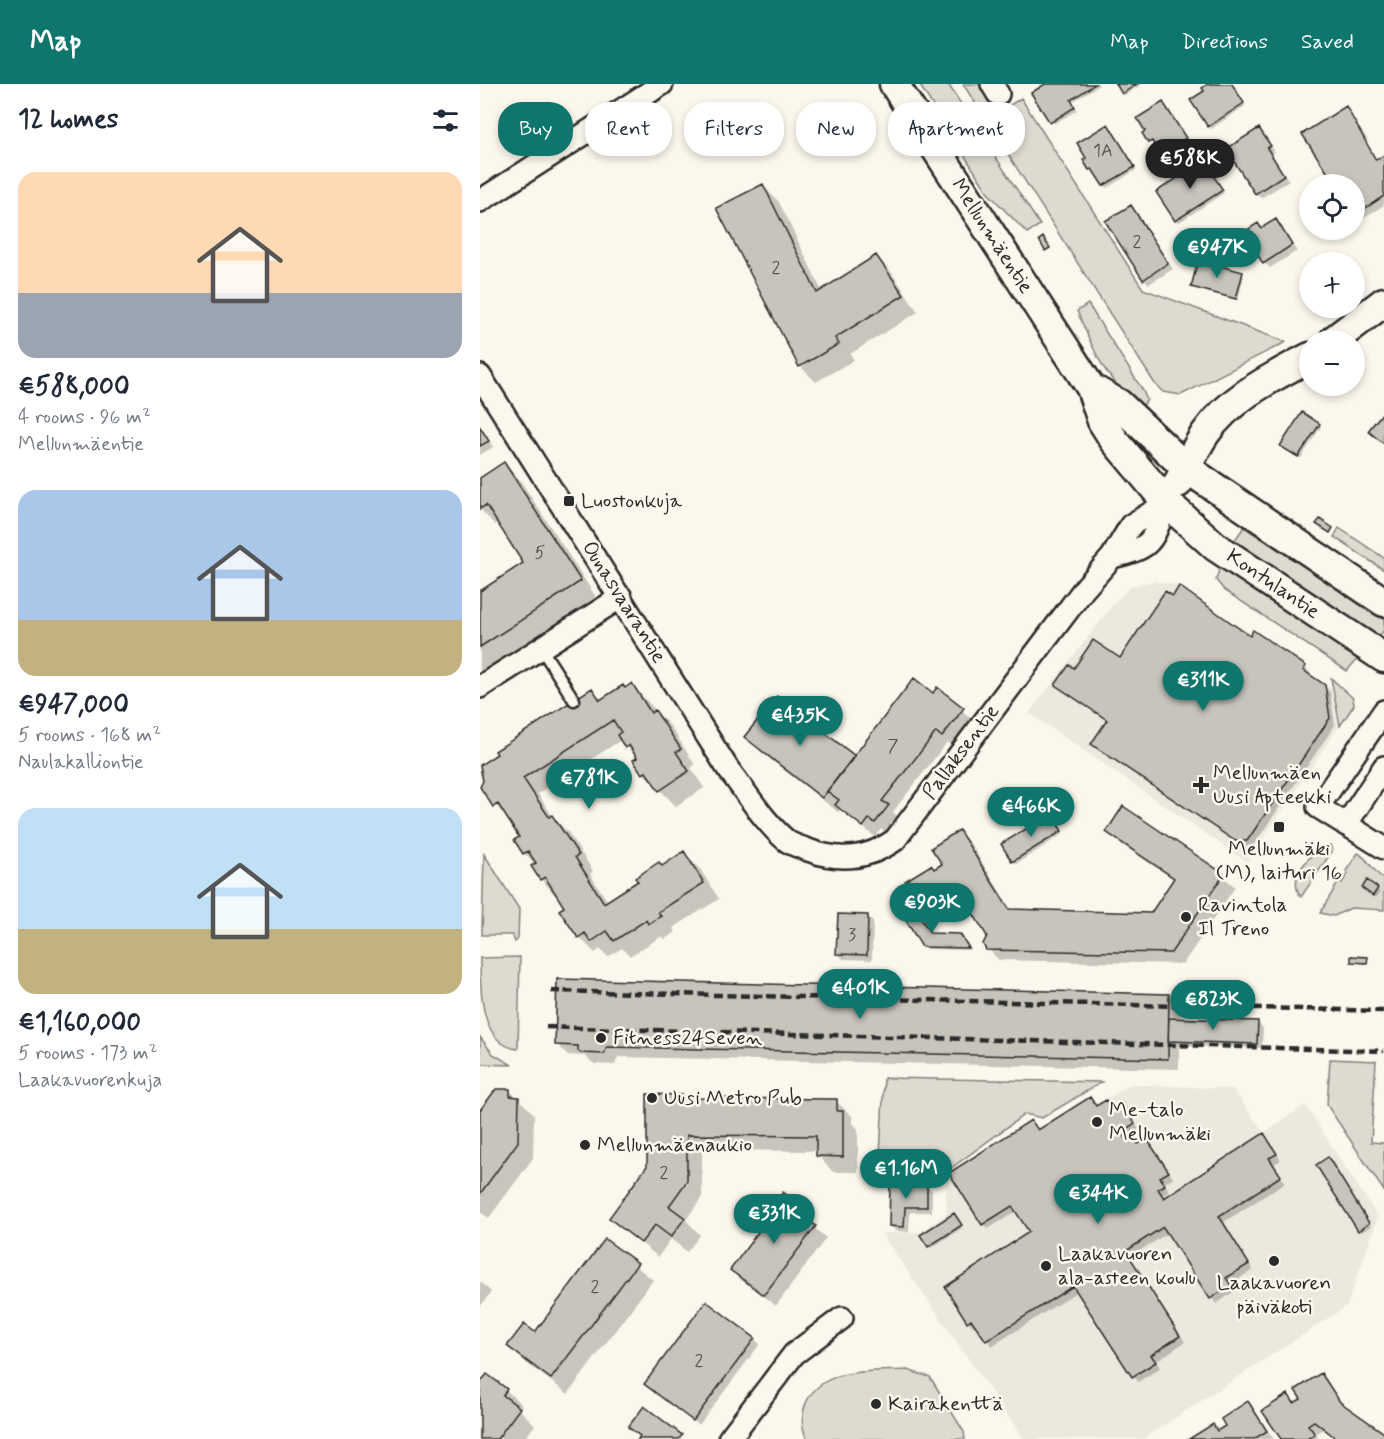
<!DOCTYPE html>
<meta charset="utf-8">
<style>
body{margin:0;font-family:Mynerve,sans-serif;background:#f6f6f7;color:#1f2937;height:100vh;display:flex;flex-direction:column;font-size:22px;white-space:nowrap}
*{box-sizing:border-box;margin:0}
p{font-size:20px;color:#747a83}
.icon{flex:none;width:33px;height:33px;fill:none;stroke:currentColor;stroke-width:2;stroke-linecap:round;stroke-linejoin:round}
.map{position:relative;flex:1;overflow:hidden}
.side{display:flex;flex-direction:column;background:#fff;width:480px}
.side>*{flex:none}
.guide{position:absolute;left:18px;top:18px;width:570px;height:54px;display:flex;gap:12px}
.fabs{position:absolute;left:819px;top:90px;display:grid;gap:12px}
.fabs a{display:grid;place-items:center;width:66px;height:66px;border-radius:50%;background:#fff;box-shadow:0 3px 9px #0003;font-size:30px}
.price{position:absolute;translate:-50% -51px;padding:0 14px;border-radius:21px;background:#0f766e;color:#fff;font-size:20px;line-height:39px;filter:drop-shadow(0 2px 3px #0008)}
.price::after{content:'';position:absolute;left:50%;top:36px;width:18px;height:14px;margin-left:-9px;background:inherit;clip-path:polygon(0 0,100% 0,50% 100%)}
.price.on{background:#222;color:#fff}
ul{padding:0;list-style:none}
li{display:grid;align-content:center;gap:12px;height:318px;padding:0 18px}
li span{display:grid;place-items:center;height:186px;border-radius:18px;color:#555}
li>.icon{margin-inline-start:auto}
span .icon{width:108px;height:108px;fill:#fffc;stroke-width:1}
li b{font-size:26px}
h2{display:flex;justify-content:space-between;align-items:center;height:72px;padding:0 18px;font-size:26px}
.pill{padding:0 21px;border-radius:24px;background:#fff;box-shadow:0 3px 9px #0003;font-size:21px;line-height:54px}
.pill.on{background:#0f766e;color:#fff}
header{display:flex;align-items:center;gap:36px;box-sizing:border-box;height:84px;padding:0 30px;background:#0f766e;color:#fff}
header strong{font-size:28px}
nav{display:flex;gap:33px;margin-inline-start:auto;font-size:21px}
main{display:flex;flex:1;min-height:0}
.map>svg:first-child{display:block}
.built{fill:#ebe8de}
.green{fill:#dddad0;stroke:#84827e;stroke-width:1.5}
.shadow{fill:#0003}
.building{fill:#c7c4bc;stroke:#2b2b2b;stroke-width:1.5}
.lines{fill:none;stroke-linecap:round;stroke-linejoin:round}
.lane-casing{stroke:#2b2b2b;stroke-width:15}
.street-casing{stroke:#2b2b2b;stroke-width:26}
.secondary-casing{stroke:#2b2b2b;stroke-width:33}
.lane{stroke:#fbf7ec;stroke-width:10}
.street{stroke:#fbf7ec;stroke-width:21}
.secondary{stroke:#fbf7ec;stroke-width:28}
.rail{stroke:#2b2b2b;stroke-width:4.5;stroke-dasharray:9 4.5;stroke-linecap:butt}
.poi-dot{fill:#2b2b2b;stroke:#fbf7ec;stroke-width:2}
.labels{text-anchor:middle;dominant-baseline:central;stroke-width:5;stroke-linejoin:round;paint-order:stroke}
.number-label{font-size:18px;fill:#52514f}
.street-label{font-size:21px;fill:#2b2b2b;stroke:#fbf7ec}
.poi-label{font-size:21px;fill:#2b2b2b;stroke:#fbf7ec;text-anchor:start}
</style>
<header>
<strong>Map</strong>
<nav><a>Map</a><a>Directions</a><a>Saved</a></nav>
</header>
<main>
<section class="side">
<h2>12 homes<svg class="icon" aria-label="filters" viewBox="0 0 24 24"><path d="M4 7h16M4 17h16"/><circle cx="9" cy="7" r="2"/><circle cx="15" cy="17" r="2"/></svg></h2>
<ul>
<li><span style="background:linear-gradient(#ffd9b3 65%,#9aa5b1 0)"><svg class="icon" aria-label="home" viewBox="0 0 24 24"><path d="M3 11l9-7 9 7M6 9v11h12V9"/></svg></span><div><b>€588,000</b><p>4 rooms · 96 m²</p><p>Mellunmäentie</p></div></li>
<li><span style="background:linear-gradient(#a9c7e8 70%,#c2b280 0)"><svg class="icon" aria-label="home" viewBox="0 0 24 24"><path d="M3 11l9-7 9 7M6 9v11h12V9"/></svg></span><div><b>€947,000</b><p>5 rooms · 168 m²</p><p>Naulakalliontie</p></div></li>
<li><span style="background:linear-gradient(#bfe0f5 65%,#c2b280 0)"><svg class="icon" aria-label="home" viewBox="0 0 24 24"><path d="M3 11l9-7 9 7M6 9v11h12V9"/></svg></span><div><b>€1,160,000</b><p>5 rooms · 173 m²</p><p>Laakavuorenkuja</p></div></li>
</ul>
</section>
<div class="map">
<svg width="904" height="1355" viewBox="0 0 904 1355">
<rect width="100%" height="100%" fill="#fbf7ec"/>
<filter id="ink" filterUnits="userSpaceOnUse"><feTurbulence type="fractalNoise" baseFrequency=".0167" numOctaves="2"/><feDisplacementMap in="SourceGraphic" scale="12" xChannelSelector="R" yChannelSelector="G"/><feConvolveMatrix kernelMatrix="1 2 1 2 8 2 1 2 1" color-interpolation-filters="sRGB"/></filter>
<g filter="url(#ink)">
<!-- built -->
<path class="built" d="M674 497 698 501 853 606 858 644 767 778 549 629 635 518 651 502Z
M650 1000 753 1005 784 1049 825 1021 898 1133 867 1222 663 1355H544L401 1149 440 1148 467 1130 465 1094 469 1089 551 1036 558 1046 610 1013 616 1022Z"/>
<!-- green -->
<path class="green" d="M439 0H468L560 141 547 149 509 110Z
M483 0H500L519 28 541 14 663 205 806 258 701 311 683 308 675 300Z
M608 220 662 305 667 316 662 323C622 293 617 272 597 227Z
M764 443 904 535V546L899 553 754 457Z
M859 444 904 474V486L854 453Z
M740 482 878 574 867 587 744 506 736 496Z
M851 594 873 614 874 621 860 642Z
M850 761 853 766 821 813C806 792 831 768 850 761Z
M878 769C889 775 893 788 904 795V826L871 824 854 832 840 829 859 797 862 799 868 789 866 787Z
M4 770 39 825 38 855 35 858 32 851H2Z
M40 873 38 965C0 961 0 905 0 874Z
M0 953 13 970 32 981 0 980Z
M850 975 896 977 891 1058 904 1059V1107L847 1021Z
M404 994 622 998 562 1034 545 1030 463 1090 399 1091Z
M427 1286 450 1293 484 1348 485 1355H327C321 1343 321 1331 326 1319 342 1282 394 1288 427 1286Z"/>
<!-- shadow -->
<path class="shadow" d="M566 0H619V1L592 18 597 26 574 40Z
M637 0H662L645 11Z
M731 0H751L765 22 731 45 712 16Z
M685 22 707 57 683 72 664 49Z
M865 24 888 56 884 57 897 77 904 73V121L881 136 874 128V100H857L824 50Z
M630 44 656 86 627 104 615 86 610 85Z
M779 46 795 68 791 70 809 97 781 114 776 109Z
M723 77 744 109 698 139 678 108Z
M283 102 299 118 342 207 396 173 412 189 438 228 370 270 374 276 336 298 320 282 238 125Z
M651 123 693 185 669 200 664 195Z
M795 137 817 167 790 184 784 179 782 145Z
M762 190 764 192 758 216 713 202Z
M839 341 841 343 821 374 805 364Z
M0 342 13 363 0 371Z
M24 380 40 396 116 513 0 588V509L45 479 19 438 15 441 0 425V396Z
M693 514 825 583 830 589 828 591 850 608 855 641 773 762H762L618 665 613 660 628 637 577 601 594 586 641 576Z
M152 601 191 643 215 681 211 684 224 704 196 722 163 689 158 675 141 656 58 710 73 733 88 748 113 787 110 790 128 818 204 769 220 785 239 815 193 844 196 848 185 855 182 852 150 872 142 864 128 873 120 865 115 869 99 853 86 823 61 795 56 781 44 769 41 754 0 700 5 697 0 690V683L112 606 122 616Z
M457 605 494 637 474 663 467 658 413 728 419 734 407 749 401 745 395 753 361 725 358 728 282 669 266 653 375 674Z
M643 724 743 792 755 803 703 880 519 876 508 865 509 852 487 817 456 837 445 825 427 798 464 781 478 748 490 759 532 827 671 831 695 796 639 759 628 748Z
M573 734 583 750 536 780 523 761Z
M887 798 900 808 896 813 886 806Z
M388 832 393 838 392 876 363 875 358 870Z
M450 850 482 854 490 866 446 865 443 862Z
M887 874 889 881 873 877Z
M689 911 700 923V936L777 938 783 944 782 964 699 962V985L138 973 135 981 114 980 105 972 88 971 77 960Z
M30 1007 54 1030 53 1074 9 1134 0 1128V1029Z
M201 1012 205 1016 356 1017 372 1032V1038L378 1045V1088H353L338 1072V1067L222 1066V1113L206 1136 220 1151 207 1168 191 1155 178 1173 131 1134 168 1083Z
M642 1021 659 1045 646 1054 648 1057 653 1054 660 1061 667 1057 693 1094 684 1099 689 1107 683 1111 685 1115 783 1051 801 1076 794 1080 805 1099 744 1138 773 1186 750 1200 755 1207 736 1220 688 1149 650 1173 705 1258 676 1277 680 1284 658 1298 598 1207 512 1262 497 1241 494 1243 488 1237 551 1149 537 1127 508 1145 503 1140 551 1038 559 1047 617 1023 633 1026Z
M850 1078 891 1142 882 1148 879 1146Z
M411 1100 446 1101 452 1106V1128H430L429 1148 416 1147 410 1142Z
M322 1124 333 1135 330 1140 346 1154 296 1222 252 1186 294 1146 284 1135Z
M473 1131 482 1144 451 1164 449 1162Z
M125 1157 173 1196 88 1310 45 1278 29 1262 55 1250Z
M0 1197 11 1208 0 1223Z
M274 1255 280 1260 219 1341 171 1305Z
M841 1291 865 1323 904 1351V1355H858L844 1345 836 1350 839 1355H802L808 1312 816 1320 823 1315Z
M0 1302 26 1306 42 1321 39 1325 55 1341 44 1355H0Z
M768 1319 794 1355H712L733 1342 739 1348Z"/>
<!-- building -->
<path class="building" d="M565 0H615L591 16 595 23 570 39 551 9Z
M636 0H657L642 10Z
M728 0H752L764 19 728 43 710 16 724 7 722 4Z
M683 18 706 54 680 70 672 57 668 59 662 49 665 47 657 34Z
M866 22 896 76 904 71V112L875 131 874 100H855L822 50Z
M628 40 655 83 623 102 612 85 609 86 603 76 606 74 597 59Z
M779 44 791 62 787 64 804 91 775 110 746 65Z
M721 73 743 106 695 137 676 108 708 87 705 84Z
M283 100 337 209 396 171 424 211 355 254 359 260 319 283 236 124Z
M651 121 688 179 663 196 625 137Z
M796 135 812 161 783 180 764 148 778 139 781 144Z
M563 153 570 164 565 167 559 156Z
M718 176 763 188 756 215 711 203Z
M904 327V360L888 347Z
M822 328 840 340 818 373 800 362Z
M0 343 9 357 0 362Z
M24 378 101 497 0 563V507L43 479 6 421 0 425V394Z
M840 435 853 444 850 449 836 440Z
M699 502 770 552 773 546 826 582 823 586 845 601 850 634 767 757H755L611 660 627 636 575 601 589 581 594 584 613 556 640 574 685 507 693 512Z
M434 594 453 609 457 603 484 624 462 653 456 648 402 717 409 721 395 739 389 735 383 743 355 721 359 716 347 707Z
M152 599 171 629 175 626 201 665 196 668 209 687 179 707 166 688 162 690 153 676 157 674 149 661 145 664 137 651 141 648 133 636 43 694 69 733 72 731 99 771 95 773 124 819 158 797 155 794 179 778 182 782 204 767 224 799 178 828 181 832 168 840 166 836 134 857 127 847 111 858 105 849 98 854 79 826 84 823 65 793 60 796 51 782 56 779 48 767 43 770 34 756 39 753 18 720 13 723 0 703 3 697 0 681 17 670 15 667 112 604 120 616 143 601 145 604Z
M297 612 375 672 342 714 264 653Z
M643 722 744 790 691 869 506 866 503 860 507 852 478 805 444 826 425 797 451 781 454 785 462 780 451 764 479 746 529 825 671 829 694 794 626 748Z
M571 730 582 747 532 778 521 760Z
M887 796 898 804 893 812 882 804Z
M434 823 450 849 480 850 489 864 442 863 422 830Z
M358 830 388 831 387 871 356 870Z
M871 872 888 873 887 879 871 878Z
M77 895 689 910 688 975 127 963 124 970 101 969 98 967V962L75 961Z
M689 934 778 937 777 960 688 957Z
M16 1005H30V1012L39 1013 38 1058 0 1110V1026Z
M167 1010 202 1011V1014L357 1015V1027H363V1073L336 1072V1052L207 1051V1097L189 1122 205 1134 191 1153 175 1141 161 1159 129 1134 167 1082Z
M610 1013 616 1022 626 1016 632 1025 642 1019 655 1039 642 1048 647 1056 653 1052 658 1060 667 1055 689 1088 680 1093 685 1101 678 1105 684 1114 784 1049 797 1070 789 1074 801 1092 739 1132 769 1180 746 1194 751 1201 730 1215 683 1143 646 1167 700 1252 671 1271 676 1278 652 1293 593 1202 506 1257 491 1235 487 1238 465 1203 549 1148 532 1122 502 1141 469 1089 551 1036 558 1046Z
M848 1073 889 1139 878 1147 836 1081Z
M410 1099H447V1123H425L424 1143 409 1142Z
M303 1108 323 1123 318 1129 336 1142 284 1211 250 1186 281 1144 290 1150 294 1144 282 1136Z
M474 1129 482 1141 448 1163 440 1151Z
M125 1155 158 1179 71 1295 27 1262 44 1240 55 1248Z
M226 1217 275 1254 213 1337 164 1300Z
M841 1289 860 1318 904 1349V1355H857L834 1337 828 1341 835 1350 827 1355H801L782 1327 808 1310 814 1319 821 1315 815 1306Z
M7 1290 27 1305 23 1311 40 1324 17 1355H0V1299Z
M768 1317 787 1347 774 1355H709L733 1340 737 1347 745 1342 741 1335Z
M164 1322 202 1351 199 1355H158L160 1352 148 1343Z"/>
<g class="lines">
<!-- lane casing -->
<g class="lane-casing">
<path id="lane" d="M61 564 94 616"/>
</g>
<!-- street casing -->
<g class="street-casing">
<path id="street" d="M512 0 518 10
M0 117 182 0
M0 292 248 685C267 709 283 737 307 757 312 761 321 763 328 766 360 778 388 775 415 756L604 505 632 473 651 441 687 419
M632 473C675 463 671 458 687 419
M0 603 141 513
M904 627 838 723 904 764
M866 741 904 683
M249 1355 314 1270 362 1234"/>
</g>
<!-- secondary casing -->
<g class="secondary-casing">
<path id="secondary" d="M414 0 611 304 622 337 634 356 687 419 736 463 904 574
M854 256 904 218
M611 304 639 320 706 384 904 518
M698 399C707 383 715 365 725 350 751 313 791 294 830 273"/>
</g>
<!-- lane -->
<use href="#lane" class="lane"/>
<!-- street -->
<use href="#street" class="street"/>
<!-- secondary -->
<use href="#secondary" class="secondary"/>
<!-- rail -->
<path class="rail" d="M71 907 904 927
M66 943 904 967"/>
</g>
</g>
<!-- markers -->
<g class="poi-dot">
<rect x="83" y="411" width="12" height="12" rx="3"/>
<path d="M718 692h6v6h6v6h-6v6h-6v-6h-6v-6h6z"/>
<rect x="793" y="737" width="12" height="12" rx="3"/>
<circle cx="706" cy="833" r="6"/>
<circle cx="121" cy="954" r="6"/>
<circle cx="172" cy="1014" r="6"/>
<circle cx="617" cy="1038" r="6"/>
<circle cx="105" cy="1061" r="6"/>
<circle cx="794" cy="1177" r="6"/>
<circle cx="566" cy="1182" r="6"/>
<circle cx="396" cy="1320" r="6"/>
</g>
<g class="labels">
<!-- number labels -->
<g class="number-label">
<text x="623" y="67">1A</text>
<text x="657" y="158">2</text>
<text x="296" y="184">2</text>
<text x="60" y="469">5</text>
<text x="413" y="662">7</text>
<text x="372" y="851">3</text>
<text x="184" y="1089">2</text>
<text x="115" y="1203">2</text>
<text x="219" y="1277">2</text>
</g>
<!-- street labels -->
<g class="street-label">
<text transform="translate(512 152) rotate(57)">Mellunmäentie</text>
<text transform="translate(793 500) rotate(34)">Kontulantie</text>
<text transform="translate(144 518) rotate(58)">Ounasvaarantie</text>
<text transform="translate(481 668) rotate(-53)">Pallaksentie</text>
</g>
<!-- poi labels -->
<g class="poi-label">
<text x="101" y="417">Luostonkuja</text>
<text x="733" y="689">Mellunmäen<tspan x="733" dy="24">Uusi Apteekki</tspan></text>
<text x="799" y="765" text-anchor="middle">Mellunmäki<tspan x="799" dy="24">(M), laituri 16</tspan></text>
<text x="718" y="821">Ravintola<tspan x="718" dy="24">Il Treno</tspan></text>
<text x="133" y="954">Fitness24Seven</text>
<text x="184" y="1014">Uusi Metro Pub</text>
<text x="629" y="1026">Me-talo<tspan x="629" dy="24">Mellunmäki</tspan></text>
<text x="117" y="1061">Mellunmäenaukio</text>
<text x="578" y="1170">Laakavuoren<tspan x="578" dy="24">ala-asteen koulu</tspan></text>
<text x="794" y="1199" text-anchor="middle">Laakavuoren<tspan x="794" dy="24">päiväkoti</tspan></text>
<text x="408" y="1320">Kairakenttä</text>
</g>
</g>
</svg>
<div class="fabs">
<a><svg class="icon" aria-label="locate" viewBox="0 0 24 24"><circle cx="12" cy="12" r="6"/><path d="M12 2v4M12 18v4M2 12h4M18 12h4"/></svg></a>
<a>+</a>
<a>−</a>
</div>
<b class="price on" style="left:710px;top:106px">€588K</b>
<b class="price" style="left:737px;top:195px">€947K</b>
<b class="price" style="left:723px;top:628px">€311K</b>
<b class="price" style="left:320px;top:663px">€435K</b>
<b class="price" style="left:109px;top:726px">€781K</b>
<b class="price" style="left:551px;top:754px">€466K</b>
<b class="price" style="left:452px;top:850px">€903K</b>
<b class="price" style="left:380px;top:936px">€401K</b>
<b class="price" style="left:733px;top:947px">€823K</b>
<b class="price" style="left:426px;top:1116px">€1.16M</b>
<b class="price" style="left:618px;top:1141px">€344K</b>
<b class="price" style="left:294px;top:1161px">€331K</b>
<div class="guide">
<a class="pill on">Buy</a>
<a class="pill">Rent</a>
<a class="pill">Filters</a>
<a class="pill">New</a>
<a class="pill">Apartment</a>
</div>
</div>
</main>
